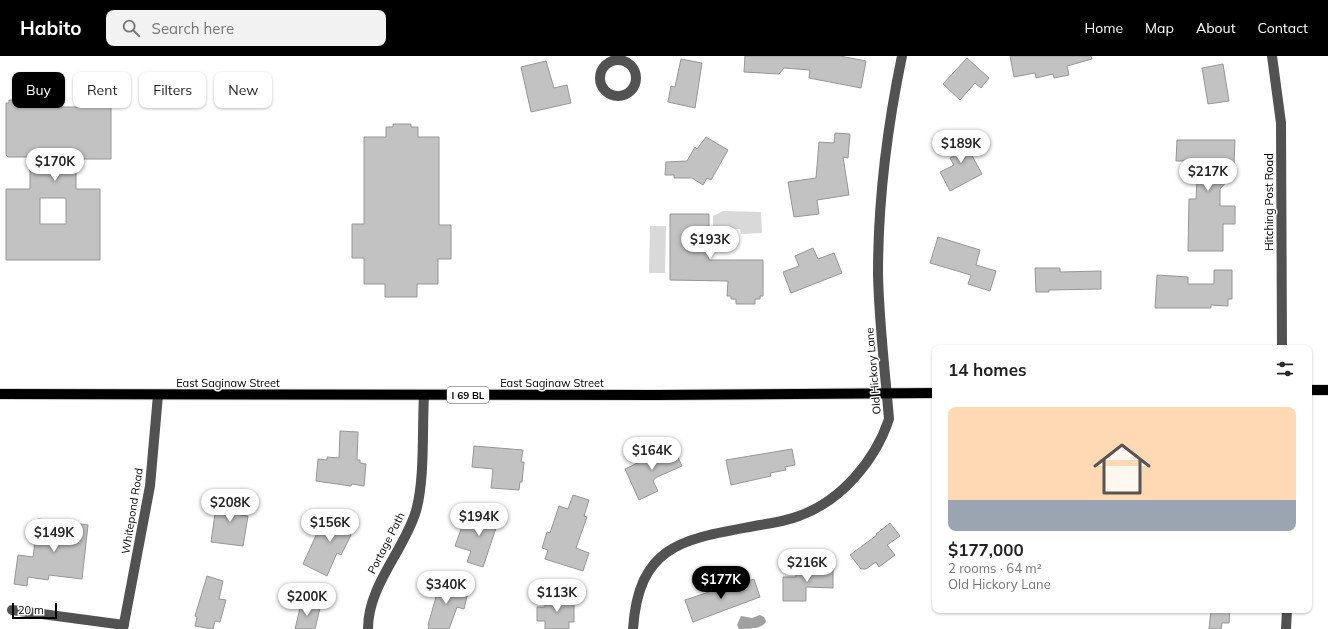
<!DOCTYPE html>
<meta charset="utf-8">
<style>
body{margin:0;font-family:Mulish,sans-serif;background:#f2f2f2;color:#222;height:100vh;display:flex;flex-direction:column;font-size:15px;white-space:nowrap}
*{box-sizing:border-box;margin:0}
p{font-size:13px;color:#767676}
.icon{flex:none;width:22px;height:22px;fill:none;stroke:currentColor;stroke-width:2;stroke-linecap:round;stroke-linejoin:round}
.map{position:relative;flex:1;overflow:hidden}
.panel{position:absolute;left:932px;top:289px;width:380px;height:268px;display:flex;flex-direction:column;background:#fff;border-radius:8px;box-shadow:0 1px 3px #0004}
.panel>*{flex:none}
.guide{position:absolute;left:12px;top:16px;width:380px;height:36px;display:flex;gap:8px}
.scale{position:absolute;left:12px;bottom:10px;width:45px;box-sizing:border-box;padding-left:4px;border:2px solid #000;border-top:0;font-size:11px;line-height:14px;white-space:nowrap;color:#000;-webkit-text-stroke:3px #fff;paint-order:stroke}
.price{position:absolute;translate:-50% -34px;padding:0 9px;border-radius:14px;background:#fff;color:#222;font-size:13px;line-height:26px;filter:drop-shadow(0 1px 2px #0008)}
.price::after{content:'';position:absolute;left:50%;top:24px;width:12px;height:9px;margin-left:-6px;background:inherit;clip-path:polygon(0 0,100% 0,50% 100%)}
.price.on{background:#000;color:#fff}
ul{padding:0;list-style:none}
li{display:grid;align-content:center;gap:8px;height:212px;padding:0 16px}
li span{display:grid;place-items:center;height:124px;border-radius:8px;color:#555}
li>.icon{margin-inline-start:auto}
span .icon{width:72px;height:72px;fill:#fffc;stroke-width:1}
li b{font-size:17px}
h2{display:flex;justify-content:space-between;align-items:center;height:48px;padding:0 16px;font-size:17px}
.chip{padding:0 14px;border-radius:8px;background:#fff;box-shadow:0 1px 3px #0004;font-size:14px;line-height:36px}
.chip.on{background:#000;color:#fff}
header{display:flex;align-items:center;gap:24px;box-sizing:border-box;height:56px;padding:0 20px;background:#000;color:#fff}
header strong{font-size:19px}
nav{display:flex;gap:22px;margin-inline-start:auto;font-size:14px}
.search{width:280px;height:36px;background:#f2f2f2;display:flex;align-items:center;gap:10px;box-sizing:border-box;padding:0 14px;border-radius:8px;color:#767676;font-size:15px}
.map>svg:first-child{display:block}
.green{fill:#d9d9d9}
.water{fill:#a0a0a0}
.building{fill:#c2c2c2;stroke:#969696;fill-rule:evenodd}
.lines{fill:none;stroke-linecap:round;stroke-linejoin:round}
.major-casing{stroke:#dbdbdb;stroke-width:12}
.minor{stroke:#525252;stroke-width:10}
.major{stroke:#000;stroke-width:10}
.labels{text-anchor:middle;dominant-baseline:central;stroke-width:3;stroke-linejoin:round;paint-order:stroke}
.shield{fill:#fff;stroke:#4c4c4c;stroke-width:1}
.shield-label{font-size:10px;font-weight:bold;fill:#000}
.street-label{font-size:11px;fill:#000;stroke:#fff}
</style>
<header>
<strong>Habito</strong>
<div class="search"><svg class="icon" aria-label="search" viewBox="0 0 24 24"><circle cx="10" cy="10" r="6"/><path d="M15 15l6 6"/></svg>Search here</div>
<nav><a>Home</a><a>Map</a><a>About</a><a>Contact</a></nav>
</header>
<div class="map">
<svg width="1328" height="573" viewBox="0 0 1328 573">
<rect width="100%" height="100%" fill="#fff"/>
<!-- green -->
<path class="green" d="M723 155 761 156 762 177 741 178 740 173H734L732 175 722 172V182H713V160Z
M650 170H666L665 217H649Z"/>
<!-- water -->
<path class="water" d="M760 559 764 561 766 565C764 573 748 573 739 573L737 569 741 560 752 562Z"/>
<!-- building -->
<path class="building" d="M745 0H840L866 5 861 32 809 22 810 14 784 12 779 18 744 16Z
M1010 0H1091L1092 3 1067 10 1069 19 1054 22 1053 18 1036 22 1035 17 1014 21Z
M967 2 989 22 981 32 975 27 960 44 943 28Z
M681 3 702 7 695 52 668 46 671 30 675 31Z
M546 5 554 32 567 29 571 47 531 56 521 11Z
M1223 8 1229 45 1208 48 1202 12Z
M9 44H30L31 51H111V103H76V133H100V204H6V133H30V101H8L6 99V47H9ZM40 142H66V168H40Z
M393 68H411V71H418V81H439V169H451V203H438V228H417V241H385V228H364V202H352V168H364V81H386V71H393Z
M835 77 850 78 848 102 843 101 849 139 817 144 819 158 794 161 788 126 816 122 819 86 834 87Z
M964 77 972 92 969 94 982 118 950 135 940 116 954 109 950 102 954 100 947 86Z
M706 81 728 94 711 124 707 122 703 129 692 122H674V119H665L666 106 687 105 695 91 697 93Z
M1177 84H1235L1234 111H1228V124L1220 133V150H1235V168H1223V195H1188L1189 143H1196L1198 105H1176Z
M670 158H709V204H763V240H760V243H755V248H736V243H731V240H727L728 225 670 224Z
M938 181 980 194 976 209 996 215 990 235 968 228 971 219 930 207Z
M813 192 818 203 834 197 842 217 791 237 783 216 799 210 795 200Z
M1035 212H1060V216L1101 215V233L1049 234V236H1036Z
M1214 214H1232V243H1228V250L1211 249V252H1155L1157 219 1188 221V228H1214Z
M340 375 358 376 357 404H360V407L366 408 364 430 352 428 351 430 316 425 318 403 327 404V401L339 402Z
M474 390 523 394 521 406H524L522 426H520L519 434 491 432 493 413 472 411Z
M660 392 663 398 674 393 682 410 655 422 653 425 658 435 639 444 625 413 648 402 647 399Z
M792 393 795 409 785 411 786 414 770 417 771 420 731 429 726 404Z
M573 439 589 444 584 460 587 461 576 492 589 497 583 515 545 503 548 494 542 492 547 476 550 477 559 450 568 453Z
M223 441 242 444 240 459 248 460 243 490 211 486 216 451 221 452Z
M485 452 501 457 483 511 467 506 471 495 455 490 464 465 480 470Z
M339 455 355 464 349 477 351 479 341 499 337 497 327 520 303 508 318 475 323 477 332 458 337 460Z
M38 463 88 469 82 523 49 519 48 524 28 521 27 530 14 528 18 499 33 501Z
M890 467 900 480 887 489 895 499 879 511 876 506 866 513H861L850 499 877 479 876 478Z
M813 511H833V532L806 531V545H783V521H796V514H809V512Z
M207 520 223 525 219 543 226 544 220 566 215 565 213 573 195 570 197 561 195 560Z
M754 523 760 541 693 566 685 544 712 535V533L726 528 728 532Z
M435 524 468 536 464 553 457 551 449 573H428L429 569H428L436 541 430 539Z
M545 541H574V566H569V573H545V565H537V551H545Z
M301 548 320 552 315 573H295Z
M1211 554H1230L1229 567H1222L1221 573H1209Z"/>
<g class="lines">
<!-- major casing -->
<g class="major-casing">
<path id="major" d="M1309 334H1328
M0 338 657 339 935 337"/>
</g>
<!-- minor -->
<path class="minor" d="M1272 0 1281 67 1282 292
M600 22a18 18 0 1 1 36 0a18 18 0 1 1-36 0Z
M12 554 124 569
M123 573 150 430 158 339
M368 573C368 529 404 495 416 455 425 423 422 374 424 339
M633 573C639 485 687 483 760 469 773 467 786 465 799 460 841 445 875 405 889 363 885 315 879 266 878 218 878 144 887 72 902 0
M1286 573 1287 554"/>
<!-- major -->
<use href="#major" class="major"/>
</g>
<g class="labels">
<!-- shield labels -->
<rect class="shield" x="447" y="331" width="42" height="16" rx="3"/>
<g class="shield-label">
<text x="468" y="339">I 69 BL</text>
</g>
<!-- street labels -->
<g class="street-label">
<text transform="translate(1269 146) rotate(-90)">Hitching Post Road</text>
<text transform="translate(873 315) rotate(-95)">Old Hickory Lane</text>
<text x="228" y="327">East Saginaw Street</text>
<text x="552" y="327">East Saginaw Street</text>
<text transform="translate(132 455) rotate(-81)">Whitepond Road</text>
<text transform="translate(386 487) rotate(-63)">Portage Path</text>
</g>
</g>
</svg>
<div class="scale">20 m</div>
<b class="price" style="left:961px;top:108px">$189K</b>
<b class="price" style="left:55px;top:126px">$170K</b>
<b class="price" style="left:1208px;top:136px">$217K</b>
<b class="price" style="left:710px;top:204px">$193K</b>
<b class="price" style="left:652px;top:415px">$164K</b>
<b class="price" style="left:230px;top:467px">$208K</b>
<b class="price" style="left:479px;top:481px">$194K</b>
<b class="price" style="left:330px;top:487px">$156K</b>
<b class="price" style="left:54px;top:497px">$149K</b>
<b class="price" style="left:807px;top:527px">$216K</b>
<b class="price on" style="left:721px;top:544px">$177K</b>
<b class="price" style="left:446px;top:549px">$340K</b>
<b class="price" style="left:557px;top:557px">$113K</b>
<b class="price" style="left:307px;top:561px">$200K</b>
<div class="guide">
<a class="chip on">Buy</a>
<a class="chip">Rent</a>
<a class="chip">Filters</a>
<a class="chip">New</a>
</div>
<section class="panel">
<h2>14 homes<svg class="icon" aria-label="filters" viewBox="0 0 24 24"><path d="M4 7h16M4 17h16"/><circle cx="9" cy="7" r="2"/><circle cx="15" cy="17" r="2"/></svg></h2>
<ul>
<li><span style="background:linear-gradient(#ffd9b3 75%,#9aa5b1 0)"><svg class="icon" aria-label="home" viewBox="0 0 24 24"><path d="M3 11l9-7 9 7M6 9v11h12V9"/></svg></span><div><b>$177,000</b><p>2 rooms · 64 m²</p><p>Old Hickory Lane</p></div></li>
</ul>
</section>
</div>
